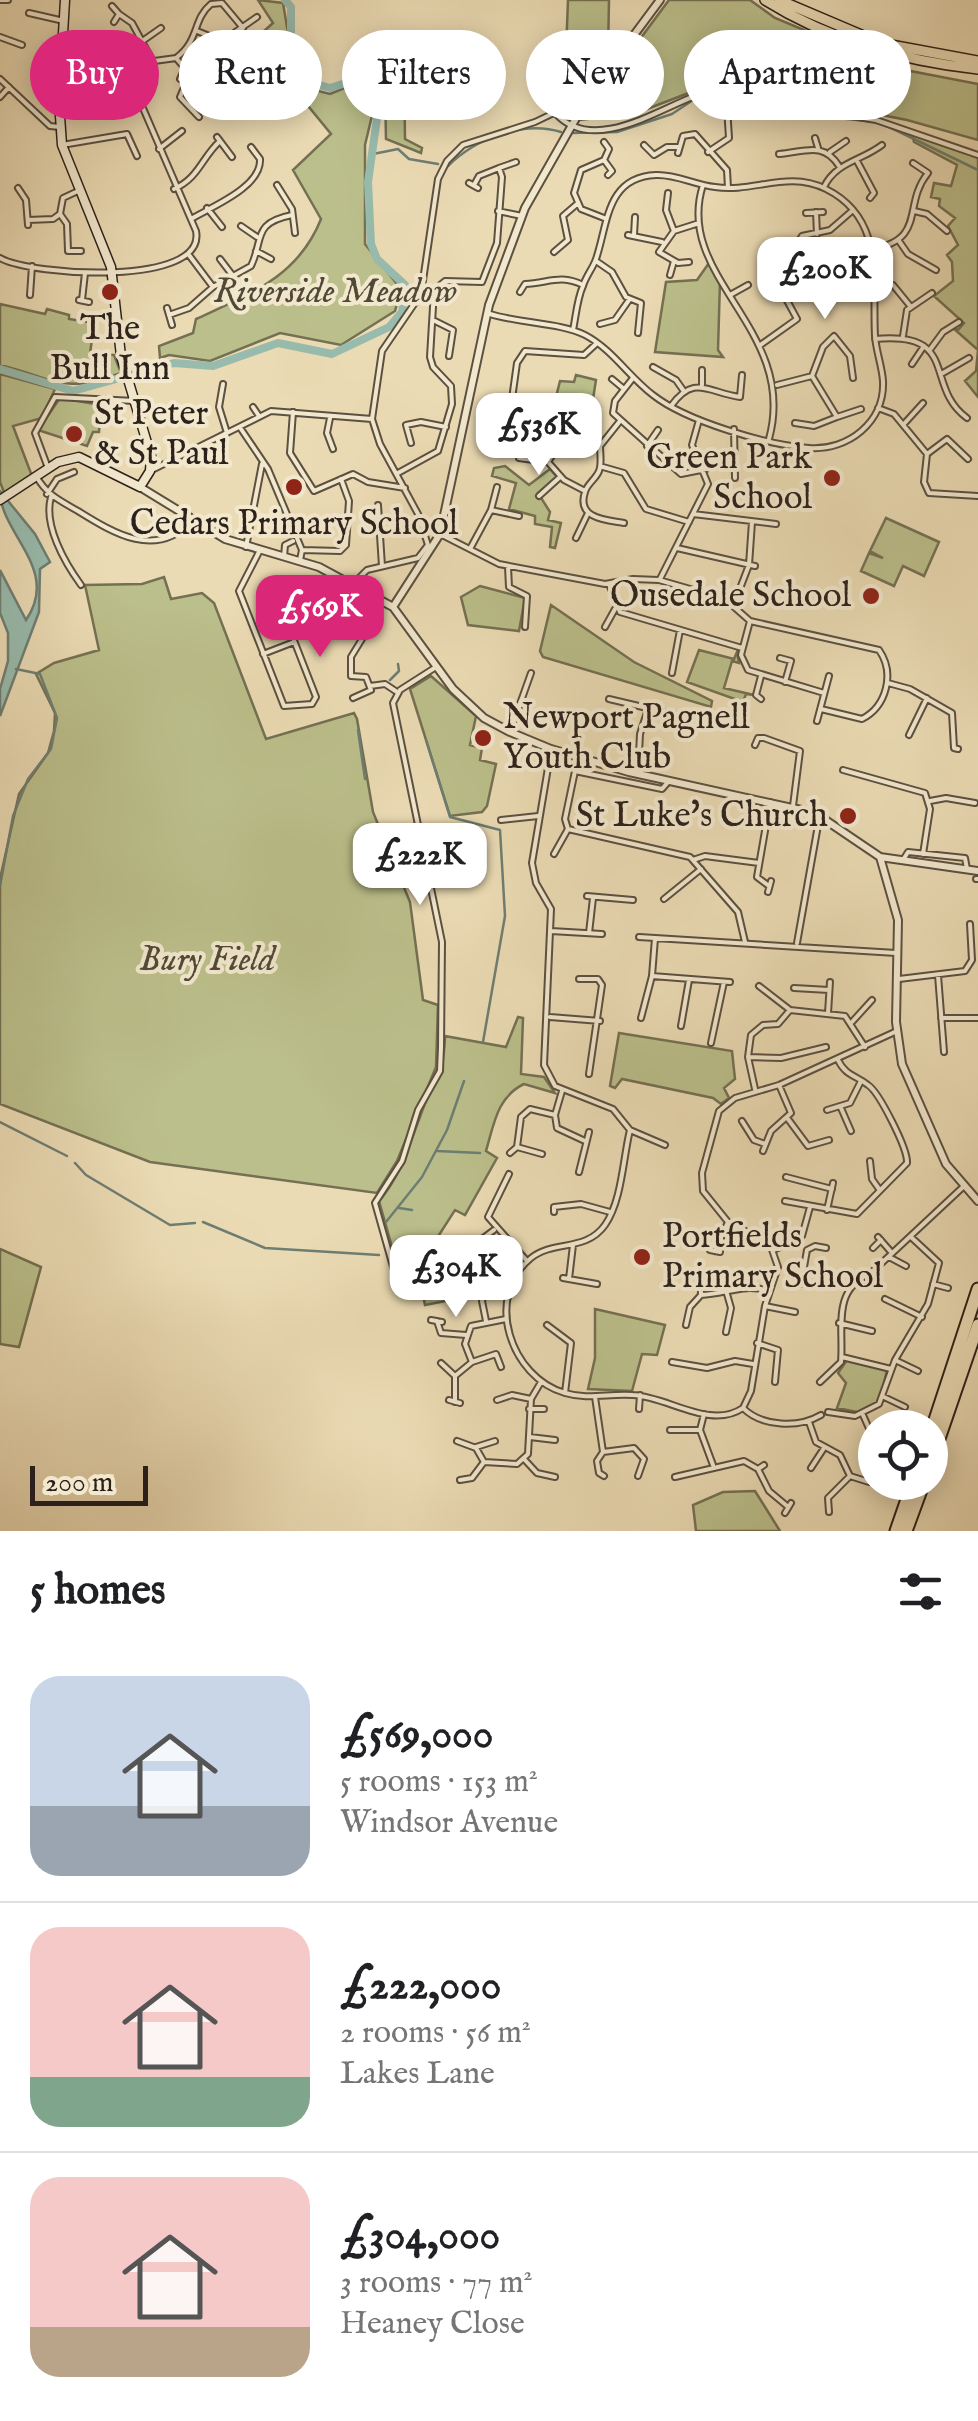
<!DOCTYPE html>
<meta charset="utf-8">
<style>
body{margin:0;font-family:"IM FELL English",serif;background:#f6f6f6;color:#202124;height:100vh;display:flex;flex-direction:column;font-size:38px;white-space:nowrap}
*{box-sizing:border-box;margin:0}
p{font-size:32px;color:#757577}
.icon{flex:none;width:55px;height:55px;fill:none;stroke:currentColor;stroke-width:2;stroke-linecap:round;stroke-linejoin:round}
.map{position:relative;height:1531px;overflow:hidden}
.sheet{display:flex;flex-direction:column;background:#fff;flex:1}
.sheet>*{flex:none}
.top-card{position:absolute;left:30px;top:30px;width:920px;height:90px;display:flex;gap:20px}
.buttons{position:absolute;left:858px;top:1410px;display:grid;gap:20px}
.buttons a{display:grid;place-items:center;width:90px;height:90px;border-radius:50%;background:#fff;box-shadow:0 5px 25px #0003;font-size:50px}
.scale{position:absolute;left:30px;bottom:25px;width:118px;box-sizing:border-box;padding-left:10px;border:5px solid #2d221b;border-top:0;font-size:28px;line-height:35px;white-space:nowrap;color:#2d221b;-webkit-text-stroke:8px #f2e8ce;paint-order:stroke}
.price{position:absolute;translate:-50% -85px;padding:0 22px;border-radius:20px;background:#fff;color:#222;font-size:32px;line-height:65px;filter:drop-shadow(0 2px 5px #0008)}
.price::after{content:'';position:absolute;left:50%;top:60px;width:30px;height:22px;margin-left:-15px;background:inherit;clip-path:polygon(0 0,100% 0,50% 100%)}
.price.active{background:#db2777;color:#fff}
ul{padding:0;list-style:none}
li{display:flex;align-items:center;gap:30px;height:250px;padding:0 30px}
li+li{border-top:2px solid #e0e0e0}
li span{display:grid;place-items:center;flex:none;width:280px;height:200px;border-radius:30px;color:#555}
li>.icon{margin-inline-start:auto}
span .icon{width:120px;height:120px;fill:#fffc;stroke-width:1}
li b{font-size:42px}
h2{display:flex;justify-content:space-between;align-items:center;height:120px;padding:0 30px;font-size:42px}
.pill{padding:0 35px;border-radius:45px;background:#fff;box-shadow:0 5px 25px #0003;font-size:35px;line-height:90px}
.pill.active{background:#db2777;color:#fff}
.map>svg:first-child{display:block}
.green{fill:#bbbf8b;stroke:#747053;stroke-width:2.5}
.water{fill:#98bbad;stroke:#6d7e73;stroke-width:2.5}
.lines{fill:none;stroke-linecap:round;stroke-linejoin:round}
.stream{stroke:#6d7e73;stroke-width:2.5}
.river{stroke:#98bbad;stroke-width:8}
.minor-casing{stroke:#5c5041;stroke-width:8}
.tertiary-casing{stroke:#5c5041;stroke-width:10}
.secondary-casing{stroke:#2d221b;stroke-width:11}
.primary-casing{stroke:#2d221b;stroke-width:12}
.motorway-casing{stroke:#2d221b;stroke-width:15}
.minor{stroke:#f2e8ce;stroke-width:4}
.tertiary{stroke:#f2e8ce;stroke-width:6}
.secondary{stroke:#f2e8ce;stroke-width:8}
.primary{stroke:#ebdbb4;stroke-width:9}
.motorway{stroke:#ebdbb4;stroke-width:11}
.poi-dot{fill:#8f2418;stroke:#f2e8ce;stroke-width:4}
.labels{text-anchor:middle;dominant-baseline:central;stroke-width:8;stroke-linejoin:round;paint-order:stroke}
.park-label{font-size:35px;font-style:italic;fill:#504937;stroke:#f2e8ce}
.poi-label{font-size:35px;fill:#2d221b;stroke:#f2e8ce;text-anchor:start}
</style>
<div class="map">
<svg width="978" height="1531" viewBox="0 0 978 1531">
<rect width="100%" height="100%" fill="#ebdbb4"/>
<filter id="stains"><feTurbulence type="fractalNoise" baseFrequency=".002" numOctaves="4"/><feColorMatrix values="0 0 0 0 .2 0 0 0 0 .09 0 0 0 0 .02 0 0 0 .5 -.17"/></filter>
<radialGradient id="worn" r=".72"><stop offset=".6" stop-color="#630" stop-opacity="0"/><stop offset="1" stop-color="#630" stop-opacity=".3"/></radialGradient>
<!-- green -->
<path class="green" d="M258 0 283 3 289 39 314 90 330 94 352 85 370 92 375 103 365 145V244L401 289 395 311 341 345 280 333 210 361 169 355 160 358 159 346 193 333 196 319C250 294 298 277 321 219L293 170 331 134 254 40 273 23Z
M568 0H609L608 55 566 52Z
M669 0H750L775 18 895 68 978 84V140L907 120 816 102 791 74 774 71 727 78 637 113 580 120Z
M409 52 404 61 405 139 422 148 421 153 386 139C385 103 389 93 355 74Z
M912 134 978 157V397L965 381 976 371 978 350 952 327 958 330 964 323 934 296 953 281 952 262 947 255 958 245 948 226 955 218 939 206 940 199 931 197 934 183 951 186 957 165 914 142Z
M709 263 720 281 718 350 723 357 655 352 666 282 697 280Z
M0 304 45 314 47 309 69 315V319L94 323 90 354 114 355 121 373C63 395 56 379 0 365Z
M0 374 55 389 42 418 13 426 32 476 5 495 0 482Z
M576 375 596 380 593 399 585 411 596 419 588 426 578 419 540 411 542 405H554L560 381 574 382Z
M60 398 101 405 99 432H93L87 446 38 430Z
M505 466 529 485 550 469 557 477 538 493 550 512 548 520 561 523 555 548 550 547 552 527 535 524V516L509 509 516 483 492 476 494 468Z
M886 518 939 542 924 576 903 566 894 586 861 571 869 553 883 558 870 551Z
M164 577 171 599 202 593 214 603 266 739 354 713 357 719 373 812 410 902 423 1000 438 1005 436 1067 397 1161 377 1193 150 1162 0 1104V879L19 794 48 753 54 731 55 713 36 674 54 663 99 650 85 585 142 584Z
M480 586 525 598 519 631 468 625 461 597Z
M551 605 634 662 712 701 711 707 543 657 540 651Z
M699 650 734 659 737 652 739 663 732 661 724 688 754 695 746 694 743 702 687 682Z
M431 676 476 716 470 745 482 748 480 760 496 764 487 806 482 812 450 816 410 689Z
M518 1017 523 1018 521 1074 544 1077 555 1093 524 1084C497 1097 494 1124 486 1151L497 1158 465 1215 455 1210 437 1238 445 1245 434 1260 457 1266 461 1298 425 1305 417 1264 400 1275 379 1201C401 1175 408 1148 420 1117 432 1081 444 1078 445 1036L506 1047Z
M619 1033 732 1051 735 1079 724 1088 729 1098 721 1104 713 1098 622 1079 615 1088 610 1086Z
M0 1249 41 1267 19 1347 0 1344Z
M595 1309 665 1325 657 1355 642 1354 632 1391 588 1389 595 1358Z
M847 1360 887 1370 880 1401 862 1413 837 1408 846 1383 838 1373Z
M755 1491 780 1531H696L693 1505 723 1492Z"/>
<!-- water -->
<path class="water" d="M0 491 35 534 50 562 40 569 39 612 0 716V689L8 661V633L0 613V570L26 620C61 569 0 534 0 491Z"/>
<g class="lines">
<!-- stream -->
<path class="stream" d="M885 125 978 170
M570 133 617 132 672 114 696 98 775 81 786 83 818 116 877 122
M373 154 398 149 409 159 438 164
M448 166C475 139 523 120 561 132
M390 680 399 671 398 664
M358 730 365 779
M426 740 450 817 500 830 505 916 483 1042
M0 886 13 816 28 779 51 749 57 718 40 674 16 669
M0 1122 67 1156
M437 1151 480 1153
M75 1163 86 1175 170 1225 195 1223
M399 1208 412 1210
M203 1222 265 1248 379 1255
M386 1222 422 1177 447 1130 464 1081"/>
<!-- river -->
<path class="river" d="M0 369 73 391 174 363 213 366 278 343 332 354 389 327 402 312 405 285 377 259 371 244 368 182 380 97 355 80 330 88 316 84 291 37V7L285 0"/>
<!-- minor casing -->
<g class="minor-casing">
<path id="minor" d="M0 0H8
M112 6 119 14
M29 13 64 21
M114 22 119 14 132 23 152 60
M197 31 207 35 217 49
M234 33 257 17
M0 37 22 45
M141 42 161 28
M176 58C200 40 192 20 211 4L222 3 243 28
M176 58 194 79 186 83 180 97 199 117
M185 68 180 79 186 83
M130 78 147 62 176 58
M0 79 50 126 60 127
M0 97 9 87
M557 115C594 153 657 110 695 96 722 86 751 81 779 76L791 80 822 111 876 120 978 155
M217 137 232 157
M815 138 818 148
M604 142 609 149 604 160 581 170 574 193 581 209 604 218
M62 145 127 134 137 156
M644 145 654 155 667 147H679
M159 149 182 131
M708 152 729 138 727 107
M830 152 846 141
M678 153 683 136 695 134 727 170 728 188
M779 154C805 152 823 141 839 166
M604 160 612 171 608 175
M857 161 874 193 870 198
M499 168 516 162
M469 183 478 188
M277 185 292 209 295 233
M703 185C673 278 799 329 769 439
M824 187C836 162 861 161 882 145
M18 188 26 200 28 225
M174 189C199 178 202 157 220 141
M78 191 63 198 60 214 67 224 68 251H81
M668 193 666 210 674 231
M207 208 222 227
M498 211 522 216
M914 211 927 214 947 231
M816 212 817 234
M806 213 823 212
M191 219C211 207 262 187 260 159L251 147
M28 220 53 219 60 214
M241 226 257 237
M628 235 662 242
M634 235 635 217
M899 241 908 254 936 270
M873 249C927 239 902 205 928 173L913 163
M256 251 271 259
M554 252 568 240 563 216 577 204
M792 252 802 236 830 230 853 210
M189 255 213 287 251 266C264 239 252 223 292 215
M0 258C32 276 207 287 196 231L130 78 123 73 65 66
M220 259 233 276
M596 261 612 272 626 297 641 303 638 333
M689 262 678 263 659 252 674 231 696 224
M670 275 674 261
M821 276 854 292 875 294
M893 285 911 307
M520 292 525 284C549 283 560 274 583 285
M30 295 32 266
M730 295 748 285
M79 300 89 302
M82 300 85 273
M167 308 172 325
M490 314C518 323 562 323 585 335 612 349 629 377 653 395 686 421 767 445 809 448 848 451 885 422 883 381 882 366 876 351 875 336 872 281 886 219 826 189 788 170 753 193 715 187 695 185 676 174 656 175 606 177 608 224 596 259 593 268 586 276 583 286 577 299 576 316 573 330
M169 315 189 308 213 287
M435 321 453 330 449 356
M600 324 615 320 629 300
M903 336 907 310 932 293
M875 339C961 331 923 386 967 418
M759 346 797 319 784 295
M929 351 943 332 959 322
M912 364 924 346
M653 367 676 380 683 390
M702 370V385
M943 373 969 358
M812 376 837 417 861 409
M633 378 615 401 613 413 681 474 706 469
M612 379 624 389
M223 384 219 407 227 433
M777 385 812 376 823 347 834 336 850 356 853 378
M671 406C694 374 707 392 740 397L742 375
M253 407 259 416
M878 408 894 414 927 454 924 482 929 493 978 496
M293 412 290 453 314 491 353 474 368 482 405 488
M330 418 327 433 333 449
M494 419 510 413 517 363 525 351 584 355 596 344
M620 421 600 446C600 454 602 464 599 471 596 479 587 484 585 492 576 519 607 520 624 523
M795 423 814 426 837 417
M542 425 562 440 548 462 564 480 585 491
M903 425 923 403
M241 429 268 469 302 550 300 560
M734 429 735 478
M411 443 406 425 421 422 446 427
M647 446 658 430
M927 454 947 439 968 459
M519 458 548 462
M603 467 624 473 646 509 689 522
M48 468 35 433 55 397 135 401
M150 471 271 411 372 419
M398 473 438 451 452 404 451 386 433 367 430 357 434 290 445 281 482 282 497 243 502 177 499 168 479 176 474 185
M36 476C47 495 59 500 78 511 115 534 156 559 192 521
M47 494 57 479 74 472
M539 496 560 477
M51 497C43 525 65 563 81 585
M378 505 382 566
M491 510 519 516
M693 514 776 524
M442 535 499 564 605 584 633 579 659 580 725 599 750 621 879 650C895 673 887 706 862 719L821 709
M576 538 588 513
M246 547 262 464
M471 547 491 510 497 487
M677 548 755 566
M302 550 340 551 346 545 349 501 341 479
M259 552 239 591 284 706 312 704 316 697 286 620
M284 557 285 545 293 541
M508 567 509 587 527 596 525 627
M660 579 708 484 692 445 699 420
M353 584 367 570 418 558 428 545 418 514 380 444 372 419 382 351 421 294 438 179 447 161 463 145 535 122 583 99
M609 584 620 612 742 648
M734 604 749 565 752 522
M750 621 741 655 748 670 824 693
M605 627 615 609
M263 654 294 642
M780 658 791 661 785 682
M672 673 680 630
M761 676 756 695 761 699
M888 683 910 689 952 713 954 748 958 749
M370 686 385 684 397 692
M353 698 371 690 366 677 351 676V657L362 639
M609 699 681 716
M817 721 829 676
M510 732 531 673
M909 735 927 698
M755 745 758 738H764L800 751 793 806
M551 750 532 863 536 883 551 909 544 1065 555 1086 613 1109 630 1130C623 1158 622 1201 605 1225 586 1252 553 1240 531 1258 483 1297 511 1378 565 1393 588 1400 610 1393 633 1395 669 1397 710 1430 743 1408L751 1391 765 1306 778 1267 770 1244 728 1222 703 1191 702 1173 719 1111 735 1098 779 1085 897 1031
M549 760 572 765 575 771 565 819 568 829 554 854
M843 770 925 793 930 809 923 854
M575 771 662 789 669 781
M638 773 640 734 649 706
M930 801 946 798 975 803
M501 820 538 816
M568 829 690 857 738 912 745 942
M693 860 705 856 759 863
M903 860 908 852 965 858 967 869
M976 879H978
M769 886 757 877 770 802
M768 892 771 881
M587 896 633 900
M664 899 701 869
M551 931 602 934
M589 933 593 898
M639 937 896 953
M797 943 820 814
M938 975 944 1052
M652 976 730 982
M579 979H598L602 985 589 1074
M899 979 965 971 972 960 970 924
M759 986 790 1010 845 1016 865 1047
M794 988 829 990
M828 1013 830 982
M550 1017 600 1021
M641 1018 652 976 655 938
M941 1018H978
M852 1022 872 1000
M681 1026 689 980
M711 1043 724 982
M748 1057 781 1058 826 1047
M755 1089 748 1057 751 1035 763 1025 778 1024 790 1010
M562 1091 555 1115 557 1128 585 1141
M841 1108 851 1131
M827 1110 850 1103 861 1081
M788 1119 808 1146 829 1140
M742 1121 754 1140 765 1144
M630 1130 665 1145
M763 1151 771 1131 791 1113 779 1085
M510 1153 517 1147
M542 1154 517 1147 521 1117 530 1109 555 1115
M870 1161 872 1179 879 1189
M579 1172 589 1132
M509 1174 488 1217 527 1261
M786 1177 832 1189
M785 1201 857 1214 907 1163C908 1149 879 1092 868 1085 855 1075 846 1076 838 1060
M827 1210 833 1183
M554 1212V1207L581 1204 610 1212
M878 1237 892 1253
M470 1248 494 1230
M873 1248 881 1240
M710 1250 720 1252
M774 1250 802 1236 810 1207
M715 1251 728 1222
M889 1257 906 1266
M563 1278 597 1284
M569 1279 573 1245
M801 1284 807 1250 815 1246 826 1248
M933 1284 948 1288
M399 1288 375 1203 402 1161 418 1110 440 1071 441 1047 442 942 393 703 400 690 436 667
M467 1290 484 1291
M701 1295C726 1294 745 1283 769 1291
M885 1299 922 1317
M765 1306 795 1312
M431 1320 442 1322
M437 1321 441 1333 466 1335
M486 1321 482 1301 487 1285
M839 1323 872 1331
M547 1325 571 1343 565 1393
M686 1325 690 1307 701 1295 700 1267
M726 1332 731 1308 727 1294
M757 1343 778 1350 775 1382
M842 1357 891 1369
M895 1360 918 1371
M472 1362 465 1344 471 1326 506 1319
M672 1362 707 1368 735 1361 753 1364
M441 1363 455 1376
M455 1376 472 1362 496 1354 501 1367
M820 1382 841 1362C844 1328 831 1290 871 1273L963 1187
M595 1397 603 1452
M884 1397 905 1407
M449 1400 460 1403
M497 1400 512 1395 531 1399
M455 1402V1376
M743 1408C762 1427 799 1428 821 1415
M529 1409H544
M639 1409 640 1395
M828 1412 855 1416 879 1404 895 1360 928 1304 939 1263 911 1237
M704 1414 700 1430 713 1465
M863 1415 875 1442
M809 1422 816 1442 840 1455 850 1476 869 1482
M670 1430H699
M530 1437 555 1440
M457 1441 476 1448 484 1462 472 1478 460 1480
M476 1447 495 1441
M524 1459 537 1473 555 1477
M484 1462 517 1464 528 1454 531 1399 541 1382
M764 1465 758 1469 769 1491 787 1506
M811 1468 824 1448
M604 1476 599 1473 597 1461 603 1452 634 1448 644 1459 638 1476
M675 1477 744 1461 758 1469
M829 1512 828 1498 850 1476
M785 1513 791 1503"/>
</g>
<!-- tertiary casing -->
<g class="tertiary-casing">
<path id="tertiary" d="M140 487 225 539 319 567 393 607 453 689 484 718 510 732 551 749 629 772 815 813 880 857 978 871
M393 607 440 534 489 305 525 208 588 97 660 0
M880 857 898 920 896 1022 902 1064 946 1164 978 1201"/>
</g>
<!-- secondary casing -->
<g class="secondary-casing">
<path id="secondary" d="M0 500 58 462 79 457 140 487 150 471 151 456 121 356 111 267 62 145 59 101 65 0"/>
</g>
<!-- primary casing -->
<g class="primary-casing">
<path id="primary" d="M765 0C829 40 904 61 978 69
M779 0 880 43 978 61"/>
</g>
<!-- motorway casing -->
<g class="motorway-casing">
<path id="motorway" d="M930 1435 978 1289
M930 1465 978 1325
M896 1531 913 1482
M906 1531 924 1482"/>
</g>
<!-- minor -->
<use href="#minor" class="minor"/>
<!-- tertiary -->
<use href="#tertiary" class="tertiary"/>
<!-- secondary -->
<use href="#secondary" class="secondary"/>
<!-- primary -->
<use href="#primary" class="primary"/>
<!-- motorway -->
<use href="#motorway" class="motorway"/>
</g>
<!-- markers -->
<g class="poi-dot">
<circle cx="110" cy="292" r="10"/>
<circle cx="74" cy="434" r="10"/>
<circle cx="832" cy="478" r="10"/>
<circle cx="294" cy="487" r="10"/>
<circle cx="871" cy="596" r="10"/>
<circle cx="483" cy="738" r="10"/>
<circle cx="848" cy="816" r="10"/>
<circle cx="642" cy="1257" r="10"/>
</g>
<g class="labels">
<!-- park labels -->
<g class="park-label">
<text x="335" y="292">Riverside Meadow</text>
<text x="207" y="960">Bury Field</text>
</g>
<!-- poi labels -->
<g class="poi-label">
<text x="110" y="329" text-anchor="middle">The<tspan x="110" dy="40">Bull Inn</tspan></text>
<text x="94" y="414">St Peter<tspan x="94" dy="40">&amp; St Paul</tspan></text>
<text x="812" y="458" text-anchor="end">Green Park<tspan x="812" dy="40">School</tspan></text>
<text x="294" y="524" text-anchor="middle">Cedars Primary School</text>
<text x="851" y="596" text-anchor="end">Ousedale School</text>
<text x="503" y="718">Newport Pagnell<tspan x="503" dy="40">Youth Club</tspan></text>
<text x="828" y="816" text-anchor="end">St Luke's Church</text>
<text x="662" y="1237">Portfields<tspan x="662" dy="40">Primary School</tspan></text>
</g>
</g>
<rect width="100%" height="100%" filter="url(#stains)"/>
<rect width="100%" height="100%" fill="url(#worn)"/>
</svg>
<div class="buttons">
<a><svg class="icon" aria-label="locate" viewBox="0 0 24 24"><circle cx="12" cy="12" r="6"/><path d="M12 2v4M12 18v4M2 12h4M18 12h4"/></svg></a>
</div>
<div class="scale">200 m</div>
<b class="price" style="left:825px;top:322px">£200K</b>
<b class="price" style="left:539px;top:478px">£536K</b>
<b class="price active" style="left:320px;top:660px">£569K</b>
<b class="price" style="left:420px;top:908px">£222K</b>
<b class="price" style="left:456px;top:1320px">£304K</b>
<div class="top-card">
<a class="pill active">Buy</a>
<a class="pill">Rent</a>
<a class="pill">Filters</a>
<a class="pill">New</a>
<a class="pill">Apartment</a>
</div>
</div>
<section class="sheet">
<h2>5 homes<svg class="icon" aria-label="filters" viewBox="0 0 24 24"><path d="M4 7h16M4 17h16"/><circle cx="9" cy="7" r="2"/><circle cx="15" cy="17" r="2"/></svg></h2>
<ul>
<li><span style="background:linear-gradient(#c9d6e8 65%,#9aa5b1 0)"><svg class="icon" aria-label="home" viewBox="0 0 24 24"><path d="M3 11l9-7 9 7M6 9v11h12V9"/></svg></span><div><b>£569,000</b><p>5 rooms · 153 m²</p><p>Windsor Avenue</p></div></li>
<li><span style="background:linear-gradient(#f6c9c9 75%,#7fa58c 0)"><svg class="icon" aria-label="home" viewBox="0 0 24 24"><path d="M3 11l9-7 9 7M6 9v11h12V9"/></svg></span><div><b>£222,000</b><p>2 rooms · 56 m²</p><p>Lakes Lane</p></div></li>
<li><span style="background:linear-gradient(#f6c9c9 75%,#b9a48a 0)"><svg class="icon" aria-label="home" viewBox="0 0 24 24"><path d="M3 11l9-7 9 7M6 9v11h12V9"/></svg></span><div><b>£304,000</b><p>3 rooms · 77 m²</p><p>Heaney Close</p></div></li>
</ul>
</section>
